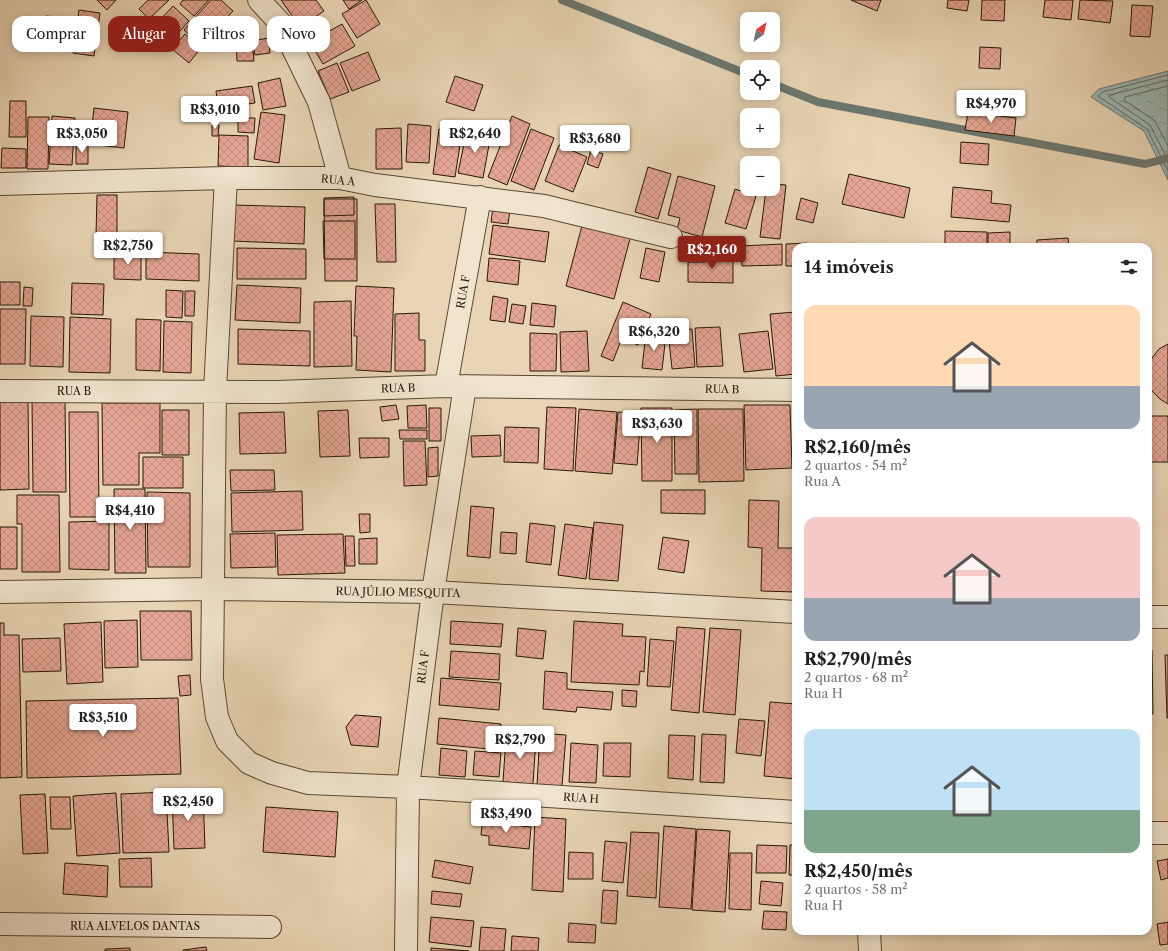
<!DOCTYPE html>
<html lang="pt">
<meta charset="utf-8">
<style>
body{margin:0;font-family:"Libre Caslon Text",serif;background:#f2f2f2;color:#202124;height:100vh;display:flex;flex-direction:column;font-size:15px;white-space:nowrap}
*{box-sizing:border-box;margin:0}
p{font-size:13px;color:#757577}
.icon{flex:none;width:22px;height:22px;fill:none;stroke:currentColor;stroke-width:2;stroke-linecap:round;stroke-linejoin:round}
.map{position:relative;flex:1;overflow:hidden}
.drawer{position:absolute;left:792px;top:243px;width:360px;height:692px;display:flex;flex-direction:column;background:#fff;border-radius:12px;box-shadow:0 2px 10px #0003}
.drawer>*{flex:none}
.guide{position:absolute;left:12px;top:16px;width:380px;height:36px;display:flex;gap:8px}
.needle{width:26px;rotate:33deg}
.buttons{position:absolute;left:740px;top:12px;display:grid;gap:8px}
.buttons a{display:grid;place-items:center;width:40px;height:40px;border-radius:8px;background:#fff;box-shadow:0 2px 10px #0003;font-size:20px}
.price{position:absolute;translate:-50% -34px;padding:0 9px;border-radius:4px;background:#fff;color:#222;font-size:13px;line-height:26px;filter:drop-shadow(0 1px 2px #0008)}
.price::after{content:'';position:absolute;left:50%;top:24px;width:12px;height:9px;margin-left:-6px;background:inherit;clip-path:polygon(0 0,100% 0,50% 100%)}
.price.active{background:#8f2418;color:#fff}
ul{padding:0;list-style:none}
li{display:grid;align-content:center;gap:8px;height:212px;padding:0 12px}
li span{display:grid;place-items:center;height:124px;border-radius:12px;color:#555}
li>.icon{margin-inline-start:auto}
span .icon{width:72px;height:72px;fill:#fffc;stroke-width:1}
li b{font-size:17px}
h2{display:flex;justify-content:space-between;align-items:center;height:48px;padding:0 12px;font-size:17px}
.chip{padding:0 14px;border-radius:12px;background:#fff;box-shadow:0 2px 10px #0003;font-size:14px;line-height:36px}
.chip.active{background:#8f2418;color:#fff}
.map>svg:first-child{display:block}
.water{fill:url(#water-ripples);stroke:#6c776f}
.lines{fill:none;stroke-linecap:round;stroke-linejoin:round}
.shore{stroke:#61685e;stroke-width:1}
.stream{stroke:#6c776f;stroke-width:8}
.building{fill:url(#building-cross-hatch);stroke:#281806}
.minor-casing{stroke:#584732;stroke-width:24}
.tertiary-casing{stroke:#584732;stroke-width:24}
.minor{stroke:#f1e4ce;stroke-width:22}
.tertiary{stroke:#f1e4ce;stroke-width:22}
.labels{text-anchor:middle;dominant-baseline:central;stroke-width:4;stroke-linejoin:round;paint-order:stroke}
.street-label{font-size:11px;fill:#281806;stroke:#f1e4ce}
</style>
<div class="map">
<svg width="1168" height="951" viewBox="0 0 1168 951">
<defs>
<pattern id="water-ripples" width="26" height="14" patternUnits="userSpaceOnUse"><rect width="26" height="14" fill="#9ab7b5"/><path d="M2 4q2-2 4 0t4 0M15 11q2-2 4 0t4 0" fill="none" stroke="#7e9491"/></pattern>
<pattern id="building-cross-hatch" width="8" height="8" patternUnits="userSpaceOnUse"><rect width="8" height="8" fill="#e6a694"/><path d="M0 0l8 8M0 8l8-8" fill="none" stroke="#c58e7e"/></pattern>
</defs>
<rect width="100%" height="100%" fill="#e9d5b4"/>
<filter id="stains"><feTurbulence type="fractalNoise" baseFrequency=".005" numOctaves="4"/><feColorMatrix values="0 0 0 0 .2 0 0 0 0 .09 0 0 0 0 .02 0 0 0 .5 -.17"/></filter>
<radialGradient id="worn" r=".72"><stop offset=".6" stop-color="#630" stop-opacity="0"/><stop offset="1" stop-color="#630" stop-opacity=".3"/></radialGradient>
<!-- water -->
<path class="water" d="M1168 71V180L1144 131 1091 97 1099 89Z"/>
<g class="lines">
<!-- shore -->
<path class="shore" d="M1168 75 1102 92 1098 96 1147 129 1168 171
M1168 80 1110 95 1109 97 1150 125 1168 160
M1168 86 1125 97 1124 100 1155 121 1168 146"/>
<!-- stream -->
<path class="stream" d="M562 0 747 74
M773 84 818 102 1145 164 1168 158"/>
</g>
<!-- building -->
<path class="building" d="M97 0H116L107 10Z
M148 0H169L149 19 139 9Z
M183 0H209L194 16 180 4Z
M211 0H221L233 11 201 45 184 30Z
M281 0H316L324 11 300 27Z
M343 0H362L349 9Z
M366 0 380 24 357 38 342 14Z
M851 0H881L877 11Z
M948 0H969L967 11 947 8Z
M982 0H1005L1004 21 981 20Z
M1045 0H1073L1071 20 1043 17Z
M1080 0 1113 1 1110 23 1078 19Z
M1132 5 1153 6 1150 37 1130 36Z
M173 6 189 21 173 39 156 24Z
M79 10 100 13 94 56 73 53Z
M46 16 74 19 70 50 43 46Z
M342 24 355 46 323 64 310 42Z
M160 31 171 41 164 48 154 39Z
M185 34 201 48 189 63 172 49Z
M268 38 270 53 255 55 252 41Z
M252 41 254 61H237L236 42Z
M980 47 1001 48 1000 69 979 68Z
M368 52 380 80 352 91 340 63Z
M337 63 349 92 330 99 318 71Z
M455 76 483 85 474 111 446 102Z
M280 78 286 106 263 110 258 83Z
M252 86 255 103 218 108 216 91Z
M10 101H26V137H9Z
M94 108 128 112 124 148 90 144Z
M261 112 285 115 279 163 254 159Z
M968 112 1016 118 1014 136 965 130Z
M52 116 75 118 72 165 49 164Z
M512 116 530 124 507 185 488 177Z
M28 117H49L48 169H27Z
M238 118H255L254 133 238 132Z
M408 124 431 126 429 163 406 162Z
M212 125H219L218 136H212Z
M401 128 402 169H376V129Z
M439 129 462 132 455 177 433 174Z
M467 129 491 134 483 178 458 173Z
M531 129 554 138 534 190 511 181Z
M219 135 248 136V167L218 166Z
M961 142 989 144 988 165 960 163Z
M76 145H88V164H76Z
M559 145 587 157 573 192 545 181Z
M2 148 26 149V168H1Z
M591 150 603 154 598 168 587 164Z
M648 167 671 174 658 219 635 212Z
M849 174 910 188 904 218 842 204Z
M678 176 715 186 702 237 677 230 680 218 668 215Z
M773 184 786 185 780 239 760 237 766 189H773Z
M953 187 992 191 991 203 1011 205 1009 222 951 217Z
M735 189 756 196 746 229 725 223Z
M97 195H117V236L96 235Z
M354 197V215L324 216V198Z
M801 198 818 203 813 223 796 219Z
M324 199H357V281H325Z
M375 204H395L396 262H377Z
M233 205 305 207 304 244 232 241Z
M493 207 510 210 508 224 491 222Z
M323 221H355V259H324Z
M583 222 631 235 614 299 566 286Z
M493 225 549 232 545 262 489 254Z
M945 231 987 232V247H945Z
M1010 232V247H988V233Z
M1068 238 1069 247H1037V240Z
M807 243V247H796V266H786V244Z
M782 244V265L742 266 741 246Z
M811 244 851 247H811Z
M237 248 306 249V279H237Z
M646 248 665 252 659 282 640 278Z
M146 252 199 254V281L146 279Z
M114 253H141V280L114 279Z
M705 255H733V283L688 282V262H705Z
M489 258 520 261 518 285 487 281Z
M0 282H20V305H0Z
M72 283 104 284 103 315 71 314Z
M237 285 301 288 300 323 235 320Z
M356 286 394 288 391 372 356 370 357 336H354Z
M24 287 33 288 32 306H23Z
M166 290 183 291 182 318 166 317Z
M185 291H195L194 316H185Z
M493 296 508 299 505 322 490 320Z
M351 301 352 366 314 367V302Z
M623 302 651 314 638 345 622 338 613 361 601 356Z
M532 303 556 306 554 327 530 325Z
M512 304 526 306 523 324 509 322Z
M0 309H26L25 364H0Z
M796 312V374L776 376 770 314Z
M419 313V340H425V371H395V314Z
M31 316 64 317 63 367 30 366Z
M70 317 111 319 110 373 69 372Z
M136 319 161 320 160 371 136 370Z
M164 321 192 322 191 373 163 372Z
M720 327 723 366 697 367 695 328Z
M238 329 310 331V366L238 364Z
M692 329 695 367 672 369 668 331Z
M587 331 589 371 561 372 560 332Z
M768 331 773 369 744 372 739 334Z
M530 333 557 334 556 371H530Z
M646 333 666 335 662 370 642 368Z
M1168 344V404L1160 399 1152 391 1148 380V369L1152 358 1159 349Z
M32 399H65L66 492H33Z
M0 402H28L29 489 0 490Z
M102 403H160V453H139V485H103Z
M396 405 399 419 382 421 380 407Z
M426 405 427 428H408L407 406Z
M744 405H790L792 468 746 470Z
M547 407 576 408 573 471 544 469Z
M429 408H441V441H429Z
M641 408H672V481H642Z
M579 409 617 412 612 474 575 471Z
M697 409V474H675L674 410Z
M698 409H743L744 481 699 482Z
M162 410H189V455H162Z
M348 410 350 456 320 457 318 411Z
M69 412H98L99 517H70Z
M284 412 286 453 240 454 239 413Z
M618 412 641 414 637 465 614 463Z
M1148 416H1168V462H1148Z
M505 427 539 428 538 463 504 462Z
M399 430H427V439H400Z
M500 435 501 456 472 457 471 436Z
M359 438H389V457L360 458Z
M403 441H425L427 485 404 486Z
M438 447V476L428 477V448Z
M143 457H183V488H143Z
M230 470H274L275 490 231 491Z
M114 489H145L146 573H115Z
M661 490H705V514L661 513Z
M302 491 303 530 232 532 231 493Z
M147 492 190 493V567H148Z
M17 495H59L60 572H22V524H17Z
M749 500 779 501 778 548H796V592L761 591 762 548 748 547Z
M471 506 494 508 490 558 467 556Z
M359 514H370V532L360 533Z
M109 521V570L69 569V522Z
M594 522 623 525 618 581 589 579Z
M530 523 555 526 551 565 526 562Z
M565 524 593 528 586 579 558 575Z
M0 527H17V569H0Z
M501 532 517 533 516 554 500 553Z
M275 533 276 567 231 568 230 534Z
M343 534 345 573 278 575 277 535Z
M345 536H354L355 566H346Z
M663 537 689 541 684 573 658 569Z
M377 538V564H359V539Z
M140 611H191L192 660H141Z
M137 620 138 667 105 668 104 621Z
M451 621 503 624 501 647 450 644Z
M574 621 623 624 622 636 646 637 644 672 640 671 639 685 571 682Z
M101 622 103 682 67 684 64 624Z
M0 623H4V635H19L22 777 0 778Z
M677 627 705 629 699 713 671 710Z
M518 628 546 631 543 659 516 656Z
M710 628 741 630 735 715 703 712Z
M60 638 61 671 23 672 22 639Z
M650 639 674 641 670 687 647 686Z
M1148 650H1152L1153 714H1148Z
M451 651 500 654 499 680 449 677Z
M1165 655H1168V718H1167Z
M545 671 567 673V689L613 692 611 710 577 707 576 712 543 709Z
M190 675 191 695 180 696 178 676Z
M441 678 501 683 499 710 439 705Z
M622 690 637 691 636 707 622 706Z
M178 698 181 774 27 778 26 701Z
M770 702 796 704V779L764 776Z
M355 715 381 717 378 747 351 745 346 727Z
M439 718 501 724 499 750 437 744Z
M739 719 765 721 761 756 736 753Z
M540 733 566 735 562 786 537 785Z
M702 734 726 735 724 783 700 782Z
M669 735 695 736 693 780 668 778Z
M506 737 536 739 533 784 503 782Z
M571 743 598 745 596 783 569 782Z
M604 743H631L630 777 603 776Z
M441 748 467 751 465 777 439 775Z
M475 751 501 753 499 777 473 775Z
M166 792 169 852 123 853 121 794Z
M116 793 120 853 77 856 73 796Z
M45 794 48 853 23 854 20 795Z
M203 794 205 848 174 849 172 795Z
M50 797H70L71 829H51Z
M266 807 338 812 335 857 263 852Z
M483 816 495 817V823L531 827 529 849 489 845V836L481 835Z
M535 817 566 819 563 892 532 890Z
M664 826 696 829 691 909 659 907Z
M697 829 730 831 725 912 692 910Z
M631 832 659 833 656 898 627 896Z
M605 841 627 843 623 883 602 881Z
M757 845 787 846 786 873H756Z
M790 845H796V875H789Z
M569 852 593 853V879H568Z
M730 853H752L751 910 729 909Z
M151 858 152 887H120L119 859Z
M1168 859V878L1161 880 1157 861Z
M435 860 473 867 470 884 432 877Z
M65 863 108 866 107 897 63 894Z
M761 881 783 883 781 906 759 904Z
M603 890 618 891 616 924 601 923Z
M432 891 462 894 460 907 431 904Z
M764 911 787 912 786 930 762 929Z
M431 917 474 921 471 947 429 942Z
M1168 922V944L1160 945 1157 924Z
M569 923 596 925 595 943 568 942Z
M481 927 506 929 504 951H479Z
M512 936 539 938 538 951H511Z
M206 947 207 951H183V950Z
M130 948V951H105V949Z
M431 948 469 951H431Z"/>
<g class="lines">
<!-- minor casing -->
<g class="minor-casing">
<path id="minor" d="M259 0 281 24 319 102 340 178
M226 178 215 391 212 679 217 717 227 741 249 763 272 773 308 783 408 787 796 812
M0 184 226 178H340L375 185 544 206 671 237
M446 386 480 197
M0 391 277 392 446 386 796 390
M1148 833H1168
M0 924 270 927
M869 931 870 951
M406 951 408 787 433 592 465 386"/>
</g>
<!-- tertiary casing -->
<g class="tertiary-casing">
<path id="tertiary" d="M0 592 213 589 433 592 796 612
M1148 617H1168"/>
</g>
<!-- minor -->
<use href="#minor" class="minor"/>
<!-- tertiary -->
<use href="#tertiary" class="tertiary"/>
</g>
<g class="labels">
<!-- street labels -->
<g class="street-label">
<text transform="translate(338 180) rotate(5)">RUA A</text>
<text transform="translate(463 292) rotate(-80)">RUA F</text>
<text transform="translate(398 388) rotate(-2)">RUA B</text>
<text transform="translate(722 389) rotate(1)">RUA B</text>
<text x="74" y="391">RUA B</text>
<text transform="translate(398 592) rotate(1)">RUA JÚLIO MESQUITA</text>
<text transform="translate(423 667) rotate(-83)">RUA F</text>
<text transform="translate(581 798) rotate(4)">RUA H</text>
<text x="135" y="926">RUA ALVELOS DANTAS</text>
</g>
</g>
<rect width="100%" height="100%" filter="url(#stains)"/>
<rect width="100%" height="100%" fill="url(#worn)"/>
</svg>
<div class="buttons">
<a><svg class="needle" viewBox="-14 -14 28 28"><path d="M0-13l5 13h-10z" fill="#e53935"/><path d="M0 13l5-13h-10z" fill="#757577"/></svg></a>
<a><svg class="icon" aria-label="locate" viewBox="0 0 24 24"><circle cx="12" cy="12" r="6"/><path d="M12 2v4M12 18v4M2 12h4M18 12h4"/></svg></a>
<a>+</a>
<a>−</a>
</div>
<b class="price" style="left:991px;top:124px">R$4,970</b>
<b class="price" style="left:215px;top:130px">R$3,010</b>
<b class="price" style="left:82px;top:154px">R$3,050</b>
<b class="price" style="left:475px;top:154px">R$2,640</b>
<b class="price" style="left:595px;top:159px">R$3,680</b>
<b class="price" style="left:128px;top:266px">R$2,750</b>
<b class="price active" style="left:712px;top:270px">R$2,160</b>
<b class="price" style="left:654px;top:352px">R$6,320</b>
<b class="price" style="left:657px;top:444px">R$3,630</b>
<b class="price" style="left:130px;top:531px">R$4,410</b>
<b class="price" style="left:103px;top:738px">R$3,510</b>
<b class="price" style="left:520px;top:760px">R$2,790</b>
<b class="price" style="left:188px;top:822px">R$2,450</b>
<b class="price" style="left:506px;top:834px">R$3,490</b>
<div class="guide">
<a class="chip">Comprar</a>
<a class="chip active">Alugar</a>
<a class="chip">Filtros</a>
<a class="chip">Novo</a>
</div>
<section class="drawer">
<h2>14 imóveis<svg class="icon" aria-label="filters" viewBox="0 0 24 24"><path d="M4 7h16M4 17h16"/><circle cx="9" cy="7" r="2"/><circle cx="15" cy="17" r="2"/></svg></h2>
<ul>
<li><span style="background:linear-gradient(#ffd9b3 65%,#9aa5b1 0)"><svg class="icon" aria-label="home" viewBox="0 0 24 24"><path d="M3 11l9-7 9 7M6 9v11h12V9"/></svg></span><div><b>R$2,160/mês</b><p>2 quartos · 54 m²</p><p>Rua A</p></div></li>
<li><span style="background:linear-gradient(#f6c9c9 65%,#9aa5b1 0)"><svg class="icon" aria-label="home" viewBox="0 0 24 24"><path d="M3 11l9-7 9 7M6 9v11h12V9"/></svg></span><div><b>R$2,790/mês</b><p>2 quartos · 68 m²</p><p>Rua H</p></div></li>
<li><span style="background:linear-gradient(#bfe0f5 65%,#7fa58c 0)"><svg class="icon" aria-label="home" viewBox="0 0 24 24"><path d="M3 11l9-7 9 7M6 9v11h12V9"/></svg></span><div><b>R$2,450/mês</b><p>2 quartos · 58 m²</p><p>Rua H</p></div></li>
</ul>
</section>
</div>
